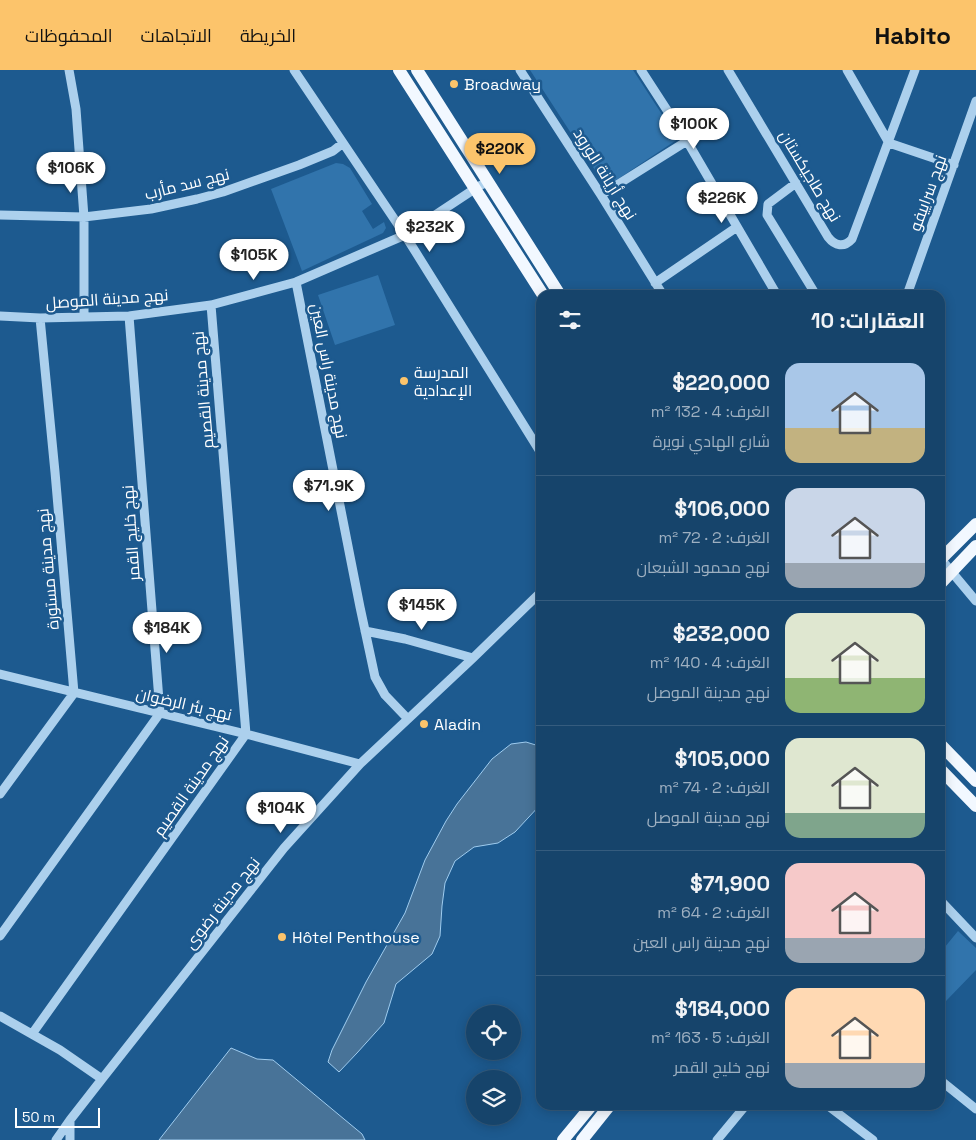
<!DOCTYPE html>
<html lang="ar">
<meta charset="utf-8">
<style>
body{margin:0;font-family:"Space Grotesk",Cairo,sans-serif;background:#234e73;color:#f1f3f6;direction:rtl;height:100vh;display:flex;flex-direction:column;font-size:19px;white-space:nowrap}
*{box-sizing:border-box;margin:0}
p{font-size:16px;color:#9eb0c1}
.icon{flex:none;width:28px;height:28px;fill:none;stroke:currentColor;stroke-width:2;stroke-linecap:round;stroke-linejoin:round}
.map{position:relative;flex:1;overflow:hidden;direction:ltr}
.details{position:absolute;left:536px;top:220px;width:409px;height:820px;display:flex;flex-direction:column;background:#16446b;border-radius:15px;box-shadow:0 2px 12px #0003,0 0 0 1px #355c7e;direction:rtl}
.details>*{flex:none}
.controls{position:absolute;left:466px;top:935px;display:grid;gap:10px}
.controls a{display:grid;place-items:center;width:55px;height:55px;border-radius:50%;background:#16446b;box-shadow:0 2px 12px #0003,0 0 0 1px #355c7e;font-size:25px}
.scale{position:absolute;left:15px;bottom:12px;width:85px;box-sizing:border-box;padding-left:5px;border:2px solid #fff;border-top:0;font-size:14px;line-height:18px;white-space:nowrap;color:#fff;-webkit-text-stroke:4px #1d5a8f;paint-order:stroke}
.price{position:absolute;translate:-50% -42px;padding:0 11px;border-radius:18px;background:#fff;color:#222;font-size:16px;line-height:32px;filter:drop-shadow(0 1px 2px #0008)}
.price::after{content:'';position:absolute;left:50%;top:30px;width:15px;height:11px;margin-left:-8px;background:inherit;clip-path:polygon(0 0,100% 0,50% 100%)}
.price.on{background:#fcc46b;color:#111}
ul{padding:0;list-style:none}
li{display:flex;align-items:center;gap:15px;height:125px;padding:0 20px}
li+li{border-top:1px solid #355c7e}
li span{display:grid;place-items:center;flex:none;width:140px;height:100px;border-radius:15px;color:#555}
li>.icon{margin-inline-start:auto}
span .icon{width:60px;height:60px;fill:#fffc;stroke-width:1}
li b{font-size:21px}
h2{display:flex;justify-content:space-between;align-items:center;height:60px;padding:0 20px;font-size:21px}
header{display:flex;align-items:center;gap:30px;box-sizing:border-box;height:70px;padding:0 25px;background:#fcc46b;color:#111}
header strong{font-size:24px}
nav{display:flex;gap:28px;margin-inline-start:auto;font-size:18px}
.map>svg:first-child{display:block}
.green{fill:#3174ac}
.water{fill:#487398;stroke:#9fccef}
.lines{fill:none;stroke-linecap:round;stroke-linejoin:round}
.minor{stroke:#acd0ed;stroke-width:9}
.major{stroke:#f2f8ff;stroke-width:12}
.poi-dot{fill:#fcc46b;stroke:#1d5a8f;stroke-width:2}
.labels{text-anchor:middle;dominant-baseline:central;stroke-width:5;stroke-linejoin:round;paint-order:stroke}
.poi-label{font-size:16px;fill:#fff;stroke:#1d5a8f;text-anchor:start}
.street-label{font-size:16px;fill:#fff;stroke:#1d5a8f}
</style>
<header>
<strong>Habito</strong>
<nav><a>الخريطة</a><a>الاتجاهات</a><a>المحفوظات</a></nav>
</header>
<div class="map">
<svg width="976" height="1070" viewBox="0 0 976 1070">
<rect width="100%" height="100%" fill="#1d5a8f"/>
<!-- green -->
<path class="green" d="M530 0H633L678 69 606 117Z
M336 93 343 94 350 98 372 134 362 141 373 159 384 152 386 158 383 163 302 201 271 119Z
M378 205 395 255 335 275 318 225Z
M958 861 976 878V900L946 931 940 925V883Z"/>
<!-- water -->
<path class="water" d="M526 672 539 676 541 675V734L515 762 498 773 474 777 455 791 445 813 442 836 440 866 432 884 396 914 384 953 357 983 339 1002 328 992 332 980 366 912 405 843 425 790 446 751 457 734 492 689 511 674Z
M231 978 257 989 273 990 362 1064 365 1070H159Z"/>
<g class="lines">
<!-- minor -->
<path class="minor" d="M69 0 76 39 84 147V247
M294 0 405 165 541 383
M520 0 601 125 663 225
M728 0 828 167C835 176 844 178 852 169L915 0
M847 0 889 73
M687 71 777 225
M889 73 954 95
M796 113 768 134 767 145 816 225
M601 125 687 71 641 0
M0 145 84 147 151 139 197 129 223 122 299 95 333 81 343 73
M296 212 360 537 375 607 385 625 408 649
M655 213 737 157
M907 225 976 31
M0 246 40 248 129 246 211 235 296 212 405 165 479 116 488 112
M940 488 976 531
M365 561 405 569 473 588
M0 604 246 664 360 694
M0 724 74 623 55 402 40 248
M940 830 976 868
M0 866 160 643 129 246
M0 946 60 980 102 1009
M32 964 246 664 211 235
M940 1010 976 1039
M827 1035 873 1070
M56 1070 70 1050 102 1009 284 778 360 694 473 588 541 522
M70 1070V1050
M717 1070 746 1035"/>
<!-- major -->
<path class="major" d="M399 0 543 225
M417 0 560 225
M940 490 976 454
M940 514 976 476
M940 674 976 711
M940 699 976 736
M563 1070 592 1035
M582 1070 610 1035"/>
</g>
<!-- markers -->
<g class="poi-dot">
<circle cx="454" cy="14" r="5"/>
<circle cx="404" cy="311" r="5"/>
<circle cx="424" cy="654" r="5"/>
<circle cx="282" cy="867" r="5"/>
</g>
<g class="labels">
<!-- poi labels -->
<g class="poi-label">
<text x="464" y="14">Broadway</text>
<text x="414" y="302">المدرسة<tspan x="414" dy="18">الإعدادية</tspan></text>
<text x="434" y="654">Aladin</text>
<text x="292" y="867">Hôtel Penthouse</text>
</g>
<!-- street labels -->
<g class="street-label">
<text transform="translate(605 104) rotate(58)">نهج أريانة الورود</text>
<text transform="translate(810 106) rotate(59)">نهج طاجيكستان</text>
<text transform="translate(187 114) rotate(-14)">نهج سد مأرب</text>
<text transform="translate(928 123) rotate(-70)">نهج سراييفو</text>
<text transform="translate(107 229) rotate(-4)">نهج مدينة الموصل</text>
<text transform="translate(329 301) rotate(79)">نهج مدينة راس العين</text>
<text transform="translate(203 320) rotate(-95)">نهج مدينة القصيم</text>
<text transform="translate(131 463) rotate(-94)">نهج خليج القمر</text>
<text transform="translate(48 499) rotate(-95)">نهج مدينة مستورة</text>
<text transform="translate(184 634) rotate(13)">نهج بئر الرضوان</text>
<text transform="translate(191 716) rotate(-55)">نهج مدينة القصيم</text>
<text transform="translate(222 833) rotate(-52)">نهج مدينة رضوى</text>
</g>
</g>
</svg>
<div class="controls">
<a><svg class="icon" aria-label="locate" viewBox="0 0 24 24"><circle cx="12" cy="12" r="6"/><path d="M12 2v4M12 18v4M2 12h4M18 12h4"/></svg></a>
<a><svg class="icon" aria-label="layers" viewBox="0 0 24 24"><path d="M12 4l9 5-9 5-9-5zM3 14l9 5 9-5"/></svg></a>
</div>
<div class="scale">50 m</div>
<b class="price" style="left:694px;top:80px">$100K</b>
<b class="price on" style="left:500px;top:105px">$220K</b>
<b class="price" style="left:71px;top:124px">$106K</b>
<b class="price" style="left:722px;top:154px">$226K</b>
<b class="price" style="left:430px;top:183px">$232K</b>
<b class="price" style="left:254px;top:211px">$105K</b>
<b class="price" style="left:329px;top:442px">$71.9K</b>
<b class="price" style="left:422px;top:561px">$145K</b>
<b class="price" style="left:167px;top:584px">$184K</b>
<b class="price" style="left:281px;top:764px">$104K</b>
<section class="details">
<h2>العقارات: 10<svg class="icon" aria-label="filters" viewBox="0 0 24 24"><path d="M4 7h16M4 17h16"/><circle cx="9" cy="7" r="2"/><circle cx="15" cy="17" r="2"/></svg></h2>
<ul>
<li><span style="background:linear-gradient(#a9c7e8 65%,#c2b280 0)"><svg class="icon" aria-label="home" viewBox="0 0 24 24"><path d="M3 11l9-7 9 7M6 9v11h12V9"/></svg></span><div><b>$220,000</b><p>الغرف: 4 · 132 m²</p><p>شارع الهادي نويرة</p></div></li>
<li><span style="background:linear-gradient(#c9d6e8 75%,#9aa5b1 0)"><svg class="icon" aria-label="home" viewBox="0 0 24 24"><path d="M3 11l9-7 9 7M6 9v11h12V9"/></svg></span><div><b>$106,000</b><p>الغرف: 2 · 72 m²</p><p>نهج محمود الشبعان</p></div></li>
<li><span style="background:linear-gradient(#dfe7d0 65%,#8fb573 0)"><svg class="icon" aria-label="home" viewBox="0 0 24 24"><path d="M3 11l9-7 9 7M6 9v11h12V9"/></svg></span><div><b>$232,000</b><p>الغرف: 4 · 140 m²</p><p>نهج مدينة الموصل</p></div></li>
<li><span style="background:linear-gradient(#dfe7d0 75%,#7fa58c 0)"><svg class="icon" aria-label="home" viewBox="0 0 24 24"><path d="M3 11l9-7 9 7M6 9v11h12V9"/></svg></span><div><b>$105,000</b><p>الغرف: 2 · 74 m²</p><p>نهج مدينة الموصل</p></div></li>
<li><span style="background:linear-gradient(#f6c9c9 75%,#9aa5b1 0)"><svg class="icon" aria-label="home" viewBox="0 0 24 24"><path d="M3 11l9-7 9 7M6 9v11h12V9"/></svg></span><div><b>$71,900</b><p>الغرف: 2 · 64 m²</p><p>نهج مدينة راس العين</p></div></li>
<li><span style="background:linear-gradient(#ffd9b3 75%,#9aa5b1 0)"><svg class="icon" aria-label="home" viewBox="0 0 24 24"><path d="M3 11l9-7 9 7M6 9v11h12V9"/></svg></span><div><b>$184,000</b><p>الغرف: 5 · 163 m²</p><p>نهج خليج القمر</p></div></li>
</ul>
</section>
</div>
